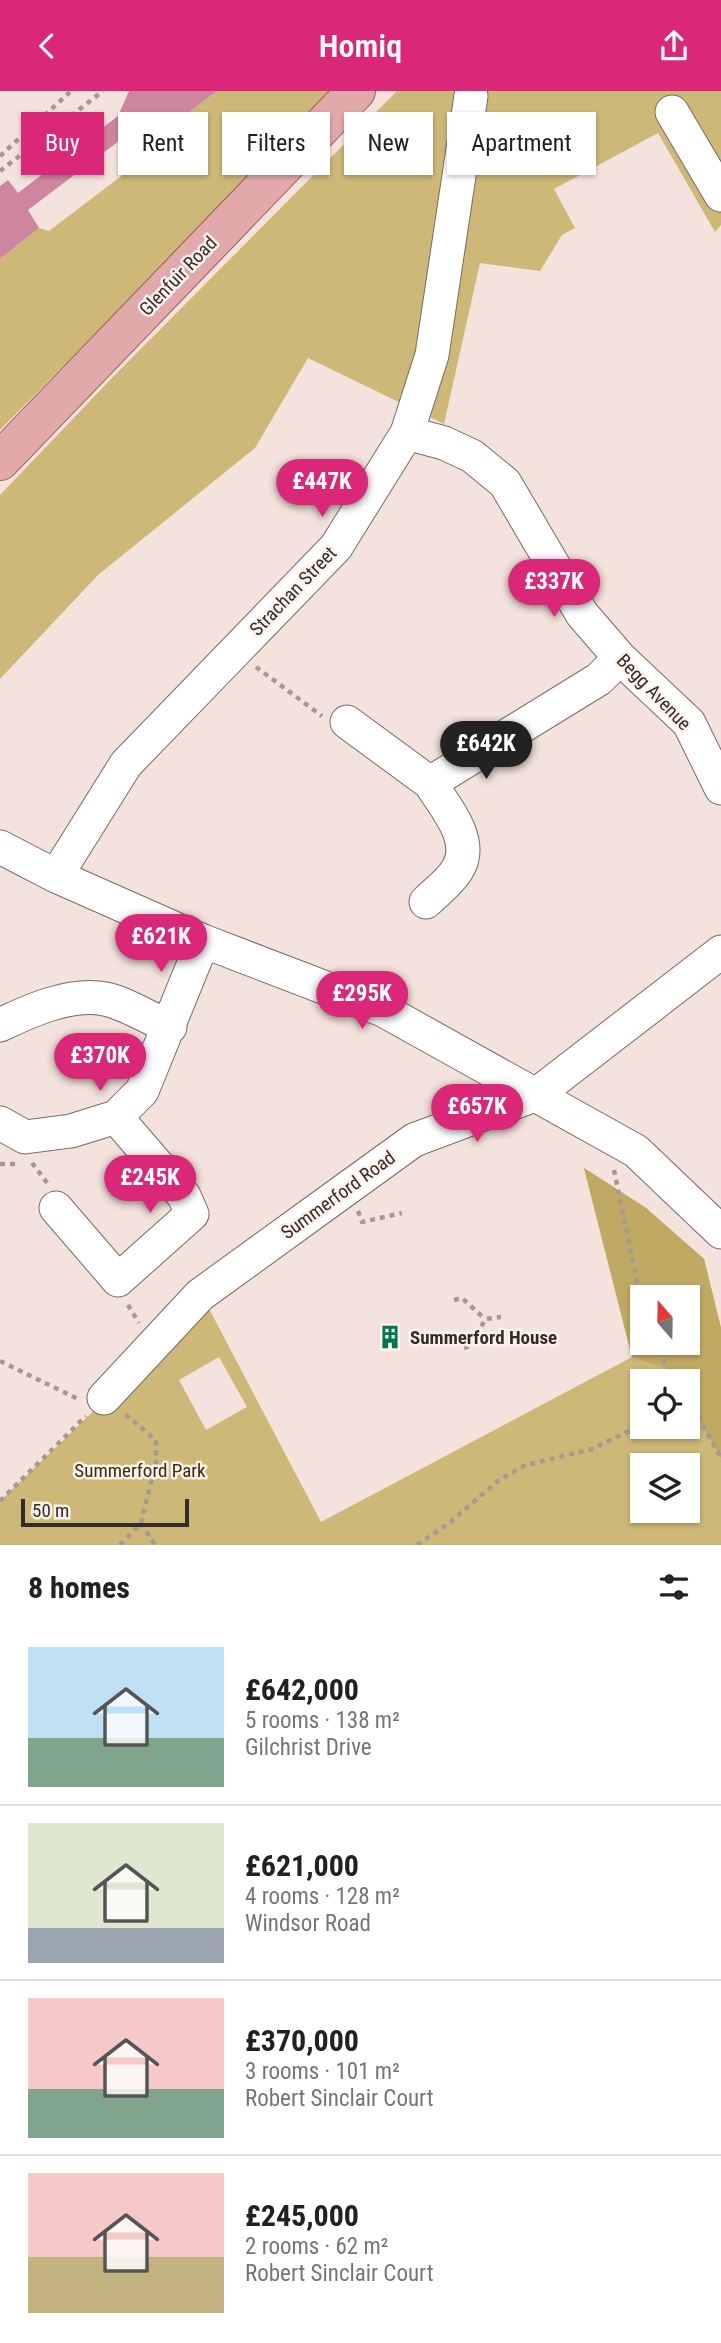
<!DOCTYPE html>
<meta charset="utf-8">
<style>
body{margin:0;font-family:"Roboto Condensed",sans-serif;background:#f2f2f2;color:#202124;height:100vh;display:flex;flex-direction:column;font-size:26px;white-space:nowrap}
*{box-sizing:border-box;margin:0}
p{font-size:23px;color:#757577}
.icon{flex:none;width:38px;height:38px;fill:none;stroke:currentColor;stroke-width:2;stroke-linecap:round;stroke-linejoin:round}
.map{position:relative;height:1454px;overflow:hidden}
.details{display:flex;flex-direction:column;background:#fff;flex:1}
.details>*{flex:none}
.guide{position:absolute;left:21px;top:21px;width:679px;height:63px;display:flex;gap:14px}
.needle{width:46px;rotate:340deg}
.buttons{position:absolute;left:630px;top:1194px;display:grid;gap:14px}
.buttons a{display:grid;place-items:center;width:70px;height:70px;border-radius:0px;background:#fff;box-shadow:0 2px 5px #0004;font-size:35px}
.scale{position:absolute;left:21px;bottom:18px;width:168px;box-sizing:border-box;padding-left:7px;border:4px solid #332d2a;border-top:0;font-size:19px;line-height:24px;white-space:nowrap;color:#332d2a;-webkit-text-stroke:5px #fff1eb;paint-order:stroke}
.price{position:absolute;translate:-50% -60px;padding:0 16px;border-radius:24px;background:#db2777;color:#fff;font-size:23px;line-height:46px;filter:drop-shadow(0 2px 4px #0008)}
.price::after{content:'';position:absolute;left:50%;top:42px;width:21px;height:16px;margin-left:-10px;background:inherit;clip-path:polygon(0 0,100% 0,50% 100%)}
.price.active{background:#222;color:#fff}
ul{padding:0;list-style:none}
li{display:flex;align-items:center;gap:21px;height:175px;padding:0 28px}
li+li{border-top:2px solid #e0e0e0}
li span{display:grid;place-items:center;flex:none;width:196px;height:140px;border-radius:0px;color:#555}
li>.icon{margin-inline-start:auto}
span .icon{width:84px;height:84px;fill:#fffc;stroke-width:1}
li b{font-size:30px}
h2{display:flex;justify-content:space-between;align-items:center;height:84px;padding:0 28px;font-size:30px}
.chip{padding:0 24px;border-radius:0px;background:#fff;box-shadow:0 2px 5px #0004;font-size:24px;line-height:63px}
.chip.active{background:#db2777;color:#fff}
header{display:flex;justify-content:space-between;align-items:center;height:91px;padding:0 28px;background:#db2777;color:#fff;font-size:32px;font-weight:600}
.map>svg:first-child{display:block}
.green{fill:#cdb878;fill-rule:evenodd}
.forest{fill:#c0a962;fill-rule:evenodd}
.water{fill:#ce85a0}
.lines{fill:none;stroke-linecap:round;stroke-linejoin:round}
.minor-casing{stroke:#796a64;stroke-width:35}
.major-casing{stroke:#985958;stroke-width:40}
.path{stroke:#a59993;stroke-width:4.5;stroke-dasharray:5 5;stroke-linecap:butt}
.minor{stroke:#fff;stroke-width:33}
.major{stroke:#e2a9aa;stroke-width:38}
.labels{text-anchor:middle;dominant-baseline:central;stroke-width:5;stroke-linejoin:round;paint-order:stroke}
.street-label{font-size:19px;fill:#332d2a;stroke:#fff1eb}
.poi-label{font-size:19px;font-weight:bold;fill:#332d2a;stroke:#fff1eb;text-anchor:start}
.park-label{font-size:19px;fill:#372d0c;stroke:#fff1eb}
</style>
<header><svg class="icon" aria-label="back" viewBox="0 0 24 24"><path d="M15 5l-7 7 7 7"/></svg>Homiq<svg class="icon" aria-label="share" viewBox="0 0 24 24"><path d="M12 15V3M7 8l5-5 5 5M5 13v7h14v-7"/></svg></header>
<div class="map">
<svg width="721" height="1454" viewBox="0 0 721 1454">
<rect width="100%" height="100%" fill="#f4e3dc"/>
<!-- green -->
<path class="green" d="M217 0H336L0 339V168L39 137 49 140 149 64 158 45Z
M397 0H721V134L715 141 658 42 554 98 575 137 562 144 540 180 480 172 444 333 308 267 255 357 98 484 0 588V404L111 288Z
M584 1077 646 1117 704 1168 721 1237V1454H0V1410L206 1212 321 1431 632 1266ZM642 1206H688V1251H642ZM219 1266 247 1316 206 1339 179 1289ZM642 1290H688V1335H642ZM642 1374H688V1419H642Z"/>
<!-- forest -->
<path class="forest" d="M584 1077 646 1117 704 1168 721 1237V1367L688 1308V1290H675L668 1278 632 1266ZM642 1206H688V1251H642Z"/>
<!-- water -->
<path class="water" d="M129 0H217L158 45H139L132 40 28 119 39 137 0 168V95L8 89 18 102 118 25Z"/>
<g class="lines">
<!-- minor casing -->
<g class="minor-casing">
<path id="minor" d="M672 21 721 104
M407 342 444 352 472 365 505 392 582 523 620 567 689 632 721 697
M347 631 430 692 599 588 620 567
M0 756 56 785 203 850 383 919 636 1060 721 1141
M56 785 126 673 336 456 407 342 432 264 471 5
M426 811C436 801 450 791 457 779 476 750 445 716 430 692
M0 934C29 920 71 901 105 908 126 912 150 928 170 936
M0 1032 25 1046 71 1040 116 1026 142 1000 203 850
M56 1117 118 1189 192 1123 184 1105 116 1026
M104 1307 200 1204 320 1117 414 1049 537 1003 721 861"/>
</g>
<!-- major casing -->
<g class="major-casing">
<path id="major" d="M0 370 356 0"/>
</g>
<!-- path -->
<path class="path" d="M0 65 71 0
M0 80 103 0
M256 576 322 625
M32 1072 48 1093
M0 1073H17
M614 1079 642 1215
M358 1120 362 1131 402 1122
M454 1209 462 1207 485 1228
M128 1214 139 1232
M653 1251 675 1290
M464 1257 473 1254 485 1228 501 1226
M0 1270 78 1308
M667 1290 668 1279
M688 1308 721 1367
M0 1410 86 1325
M141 1432 155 1454
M120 1454 141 1432 156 1371V1349L125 1323
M417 1454 448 1433 499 1389 526 1374 592 1358 642 1334"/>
<!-- minor -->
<use href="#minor" class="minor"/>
<!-- major -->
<use href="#major" class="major"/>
</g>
<!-- icons -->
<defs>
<g id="building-bare" transform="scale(1.89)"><path d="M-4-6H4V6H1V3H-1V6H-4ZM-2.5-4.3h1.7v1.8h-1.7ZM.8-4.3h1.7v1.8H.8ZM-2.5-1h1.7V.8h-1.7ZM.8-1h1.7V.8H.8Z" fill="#007651" stroke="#fff1eb" stroke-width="2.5" paint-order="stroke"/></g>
</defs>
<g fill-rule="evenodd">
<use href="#building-bare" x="390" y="1246"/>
</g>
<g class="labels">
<!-- street labels -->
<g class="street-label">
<text transform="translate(178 185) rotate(-46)">Glenfuir Road</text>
<text transform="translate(293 500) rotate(-46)">Strachan Street</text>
<text transform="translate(654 601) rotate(46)">Begg Avenue</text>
<text transform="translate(338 1104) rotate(-36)">Summerford Road</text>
</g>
<!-- poi labels -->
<g class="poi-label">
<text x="410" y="1246">Summerford House</text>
</g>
<!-- park labels -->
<g class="park-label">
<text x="140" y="1379">Summerford Park</text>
</g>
</g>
</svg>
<div class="buttons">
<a><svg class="needle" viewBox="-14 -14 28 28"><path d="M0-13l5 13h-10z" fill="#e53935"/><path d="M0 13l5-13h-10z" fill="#757577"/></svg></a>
<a><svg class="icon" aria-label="locate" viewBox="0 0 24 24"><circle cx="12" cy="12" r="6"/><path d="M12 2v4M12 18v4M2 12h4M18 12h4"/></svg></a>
<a><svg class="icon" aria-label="layers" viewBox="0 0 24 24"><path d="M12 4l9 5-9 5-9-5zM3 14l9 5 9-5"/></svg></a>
</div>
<div class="scale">50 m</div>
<b class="price" style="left:322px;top:428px">£447K</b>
<b class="price" style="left:554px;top:528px">£337K</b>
<b class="price active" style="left:486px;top:690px">£642K</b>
<b class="price" style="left:161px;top:883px">£621K</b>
<b class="price" style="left:362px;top:940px">£295K</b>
<b class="price" style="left:100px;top:1002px">£370K</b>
<b class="price" style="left:477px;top:1053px">£657K</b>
<b class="price" style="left:150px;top:1124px">£245K</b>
<div class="guide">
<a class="chip active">Buy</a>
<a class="chip">Rent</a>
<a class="chip">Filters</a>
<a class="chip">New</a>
<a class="chip">Apartment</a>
</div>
</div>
<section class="details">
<h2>8 homes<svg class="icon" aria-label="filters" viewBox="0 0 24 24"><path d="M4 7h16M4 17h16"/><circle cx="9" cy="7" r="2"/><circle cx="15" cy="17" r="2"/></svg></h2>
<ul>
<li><span style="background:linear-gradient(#bfe0f5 65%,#7fa58c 0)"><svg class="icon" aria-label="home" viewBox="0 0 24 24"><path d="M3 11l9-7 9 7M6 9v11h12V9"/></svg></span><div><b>£642,000</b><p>5 rooms · 138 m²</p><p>Gilchrist Drive</p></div></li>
<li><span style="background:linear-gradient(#dfe7d0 75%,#9aa5b1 0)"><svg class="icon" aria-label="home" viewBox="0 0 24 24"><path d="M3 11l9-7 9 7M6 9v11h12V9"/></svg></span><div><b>£621,000</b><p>4 rooms · 128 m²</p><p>Windsor Road</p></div></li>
<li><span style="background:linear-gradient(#f6c9c9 65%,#7fa58c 0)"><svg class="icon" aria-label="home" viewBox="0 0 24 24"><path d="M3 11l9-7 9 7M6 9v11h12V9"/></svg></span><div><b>£370,000</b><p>3 rooms · 101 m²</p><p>Robert Sinclair Court</p></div></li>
<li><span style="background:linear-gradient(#f6c9c9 60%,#c2b280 0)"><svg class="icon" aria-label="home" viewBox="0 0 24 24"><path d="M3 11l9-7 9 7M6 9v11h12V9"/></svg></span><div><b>£245,000</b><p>2 rooms · 62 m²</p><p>Robert Sinclair Court</p></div></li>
</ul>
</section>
